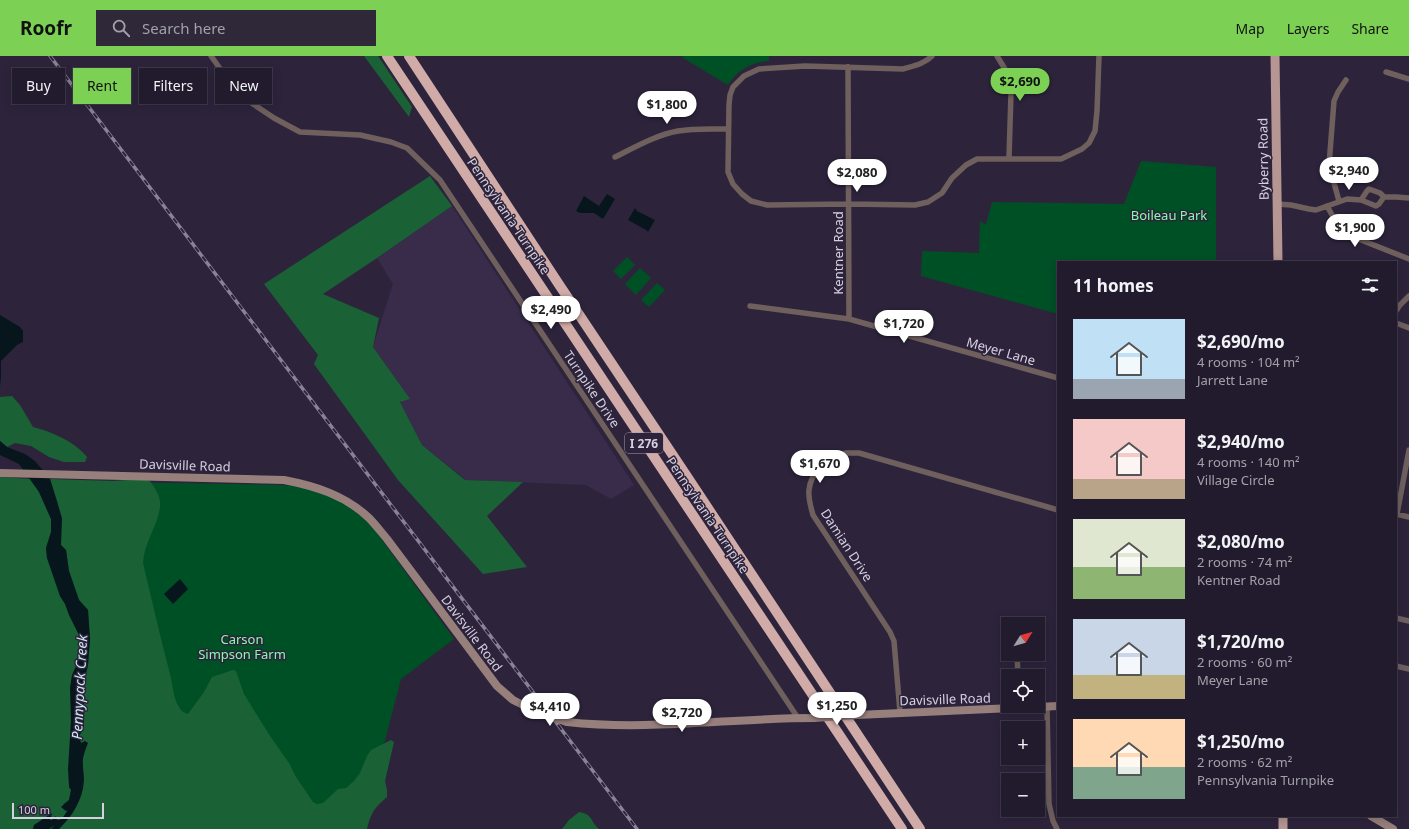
<!DOCTYPE html>
<meta charset="utf-8">
<style>
body{margin:0;font-family:"Noto Sans",sans-serif;background:#2e2839;color:#f1f3f6;height:100vh;display:flex;flex-direction:column;font-size:15px;white-space:nowrap}
*{box-sizing:border-box;margin:0}
p{font-size:13px;color:#a2a1aa}
.icon{flex:none;width:22px;height:22px;fill:none;stroke:currentColor;stroke-width:2;stroke-linecap:round;stroke-linejoin:round}
.map{position:relative;flex:1;overflow:hidden}
.panel{position:absolute;left:1057px;top:205px;width:340px;height:556px;display:flex;flex-direction:column;background:#221b2d;border-radius:0px;box-shadow:0 2px 10px #0003,0 0 0 1px #3f3949}
.panel>*{flex:none}
.banner{position:absolute;left:12px;top:12px;width:380px;height:36px;display:flex;gap:8px}
.needle{width:26px;rotate:53deg}
.buttons{position:absolute;left:1001px;top:561px;display:grid;gap:8px}
.buttons a{display:grid;place-items:center;width:44px;height:44px;border-radius:0px;background:#221b2d;box-shadow:0 2px 10px #0003,0 0 0 1px #3f3949;font-size:20px}
.scale{position:absolute;left:12px;bottom:10px;width:92px;box-sizing:border-box;padding-left:4px;border:2px solid #d5cfdf;border-top:0;font-size:11px;line-height:14px;white-space:nowrap;color:#d5cfdf;-webkit-text-stroke:3px #2d243c;paint-order:stroke}
.price{position:absolute;translate:-50% -34px;padding:0 9px;border-radius:14px;background:#fff;color:#222;font-size:13px;line-height:26px;filter:drop-shadow(0 1px 2px #0008)}
.price::after{content:'';position:absolute;left:50%;top:24px;width:12px;height:9px;margin-left:-6px;background:inherit;clip-path:polygon(0 0,100% 0,50% 100%)}
.price.active{background:#7cd155;color:#111}
ul{padding:0;list-style:none}
li{display:flex;align-items:center;gap:12px;height:100px;padding:0 16px}
li span{display:grid;place-items:center;flex:none;width:112px;height:80px;border-radius:0px;color:#555}
li>.icon{margin-inline-start:auto}
span .icon{width:48px;height:48px;fill:#fffc;stroke-width:1}
li b{font-size:17px}
h2{display:flex;justify-content:space-between;align-items:center;height:48px;padding:0 16px;font-size:17px}
.chip{padding:0 14px;border-radius:0px;background:#221b2d;box-shadow:0 2px 10px #0003,0 0 0 1px #3f3949;font-size:14px;line-height:36px}
.chip.active{background:#7cd155;color:#111}
header{display:flex;align-items:center;gap:24px;box-sizing:border-box;height:56px;padding:0 20px;background:#7cd155;color:#111}
header strong{font-size:19px}
nav{display:flex;gap:22px;margin-inline-start:auto;font-size:14px}
.search{width:280px;height:36px;background:#2e2839;display:flex;align-items:center;gap:10px;box-sizing:border-box;padding:0 14px;border-radius:0px;color:#a2a1aa;font-size:15px}
.map>svg:first-child{display:block}
.built{fill:#382c4a}
.green{fill:#005026}
.forest{fill:#1b6136}
.water{fill:#07161d}
.lines{fill:none;stroke-linecap:round;stroke-linejoin:round}
.street{stroke:#6f605e;stroke-width:5.5}
.secondary{stroke:#977f7b;stroke-width:8}
.primary{stroke:#b59692;stroke-width:9}
.highway{stroke:#d1aba7;stroke-width:10}
.rail-casing{stroke:#8a8396;stroke-width:3.5}
.rail{stroke:#2d243c;stroke-width:2;stroke-dasharray:6;stroke-linecap:butt}
.secondary-bridge{stroke:#977f7b;stroke-width:8}
.labels{text-anchor:middle;dominant-baseline:central;stroke-width:3;stroke-linejoin:round;paint-order:stroke}
.shield{fill:#2d243c;stroke:#a39cae;stroke-width:1}
.shield-label{font-size:12px;font-weight:bold;fill:#d5cfdf}
.street-label{font-size:13px;fill:#d5cfdf;stroke:#2d243c}
.park-label{font-size:13px;fill:#86faaa;stroke:#2d243c}
.water-label{font-size:14px;font-style:italic;fill:#cfe7f3;stroke:#2d243c}
</style>
<header>
<strong>Roofr</strong>
<div class="search"><svg class="icon" aria-label="search" viewBox="0 0 24 24"><circle cx="10" cy="10" r="6"/><path d="M15 15l6 6"/></svg>Search here</div>
<nav><a>Map</a><a>Layers</a><a>Share</a></nav>
</header>
<div class="map">
<svg width="1409" height="773" viewBox="0 0 1409 773">
<rect width="100%" height="100%" fill="#2d243c"/>
<!-- built -->
<path class="built" d="M452 150 634 429 611 443 586 429 466 424 422 389 400 346 409 343 373 291 393 228 377 202Z"/>
<!-- green -->
<path class="green" d="M683 0H769V5C752 6 737 14 728 29L683 2Z
M1141 105 1216 111V206H1058V258L921 220 922 195 979 197 980 165 986 169 992 146 1124 148Z
M627 201 635 209 621 223 613 215Z
M640 212 651 222 636 239 625 228Z
M657 227 665 234 649 251 641 244Z
M0 424 281 429C322 432 350 445 377 477L454 583 401 623 362 773H0Z"/>
<!-- forest -->
<path class="forest" d="M364 0H378L412 51 409 61Z
M430 120 452 150 377 202 323 238 379 262 373 291 410 343 400 346 422 389 465 424 523 426 487 460 527 511 483 518 398 424 314 308 318 299 264 228Z
M12 340 20 349 33 371C52 376 74 385 87 401L85 406H64L49 401 31 390 15 387 7 391 0 385V341Z
M0 421 31 423 39 436 51 463V476L46 492 47 502 60 540 65 548 69 559 81 583 79 604 72 619 69 731 71 734 69 744 63 748 68 753 62 763 58 764 56 763V761L52 764H50L52 758 34 769 33 773H0Z
M50 423 113 425 143 423 150 425C154 431 160 439 160 447 161 465 144 485 143 507 152 544 160 581 170 618 173 629 173 642 179 651 181 655 184 657 188 658L204 636 212 621 233 614 236 615 244 638 252 651 270 680 289 707 296 721 313 746 317 748 323 747 338 733 346 732 354 725 360 717 367 700 371 694 391 684 394 686 385 725 387 734V741C374 752 371 757 367 773H59L73 757 83 733V702L87 687H81L79 680 84 672V626L88 609 90 583 88 554 79 544 69 515 66 494 61 489 58 447Z
M579 756C593 758 590 765 599 773H562L569 764Z"/>
<!-- water -->
<path class="water" d="M607 138 615 143 603 163 594 157H580L576 155 584 140 599 150Z
M635 152 637 155 655 164 648 176 646 174 628 164Z
M0 259 20 271 23 275V286L17 289 1 305V321L0 331Z
M0 385 7 391 25 398 35 405 50 423 62 462 61 489 66 494 69 515 79 544 88 554 90 583 88 609 84 626V672L79 680 81 687 85 685 88 687C86 692 84 697 83 702 82 709 84 717 84 724 83 744 72 760 59 773H51L54 770H53L49 773H33L34 769 52 757 50 764H52L56 760V763L58 764 62 763 68 754 66 755 61 751 69 744 71 734 69 731 68 713 71 665 70 632 72 619 79 604 81 583 69 559 65 548 60 540 47 502 46 492 51 476V463L39 436 19 408 0 399Z
M180 523 188 533 173 548 164 538Z"/>
<g class="lines">
<!-- street -->
<path class="street" d="M211 0 226 21 247 44 274 62 300 76 360 79 391 86 407 92 440 124 798 662
M932 0C924 8 913 10 903 13L805 10 759 13 744 20 733 31 730 39 729 49 728 116 733 128 742 138 751 145 767 149 849 148 915 149 928 146 942 137 952 122 966 109 977 103H1061L1082 93 1089 87 1095 75 1097 55 1099 0
M997 0 1005 13 1010 25 1011 37 1009 102
M848 11 849 263
M1386 16 1409 23
M615 101C635 91 656 79 678 75 695 72 711 73 728 73
M1384 141H1396L1409 142
M1361 144 1367 135 1369 133 1380 137 1384 141
M1339 145 1329 109 1334 45 1338 36 1346 24
M1277 148 1291 149 1309 153 1316 154 1347 143 1361 144 1376 150 1379 148 1384 141
M1327 150 1340 173 1351 180 1409 203
M750 250 849 263 1058 322
M1396 255 1400 249 1409 240
M1396 267 1409 272
M1396 458 1409 461
M1397 458 1409 394
M1396 562 1409 565
M1017 568V563
M1017 598 1018 620
M1396 610 1409 613
M1047 651 1049 748 1053 765 1057 773
M900 656 894 585 890 576 813 459C811 451 808 443 809 434 811 416 827 399 846 397 850 397 855 397 859 397L1058 454"/>
<!-- secondary -->
<path class="secondary" d="M0 417 284 424C315 430 345 439 369 462 375 468 381 476 387 483L497 630 513 644 539 657
M857 659 1058 650
M567 666C649 675 732 662 814 662
M1371 760 1393 773"/>
<!-- primary -->
<path class="primary" d="M1275 0 1278 206
M1283 760V773"/>
<!-- highway -->
<path class="highway" d="M387 0 902 773
M409 0 558 227 686 419 920 773"/>
<!-- rail casing -->
<g class="rail-casing">
<path id="rail" d="M50 0 637 773"/>
</g>
<!-- rail -->
<use href="#rail" class="rail"/>
<!-- secondary-bridge -->
<path class="secondary-bridge" d="M539 657 567 666
M814 662 857 659"/>
</g>
<g class="labels">
<!-- shield labels -->
<rect class="shield" x="625" y="377" width="38" height="20" rx="3"/>
<g class="shield-label">
<text x="644" y="387">I 276</text>
</g>
<!-- street labels -->
<g class="street-label">
<text transform="translate(1263 103) rotate(-91)">Byberry Road</text>
<text transform="translate(509 160) rotate(56)">Pennsylvania Turnpike</text>
<text transform="translate(838 197) rotate(-90)">Kentner Road</text>
<text transform="translate(1001 295) rotate(16)">Meyer Lane</text>
<text transform="translate(592 333) rotate(56)">Turnpike Drive</text>
<text transform="translate(185 409) rotate(2)">Davisville Road</text>
<text transform="translate(708 459) rotate(56)">Pennsylvania Turnpike</text>
<text transform="translate(847 489) rotate(57)">Damian Drive</text>
<text transform="translate(472 577) rotate(53)">Davisville Road</text>
<text transform="translate(945 643) rotate(-2)">Davisville Road</text>
</g>
<!-- park labels -->
<g class="park-label">
<text x="1169" y="159">Boileau Park</text>
<text x="242" y="583">Carson<tspan x="242" dy="15">Simpson Farm</tspan></text>
</g>
<!-- water labels -->
<g class="water-label">
<text transform="translate(79 631) rotate(-87)">Pennypack Creek</text>
</g>
</g>
</svg>
<div class="buttons">
<a><svg class="needle" viewBox="-14 -14 28 28"><path d="M0-13l5 13h-10z" fill="#e53935"/><path d="M0 13l5-13h-10z" fill="#a2a1aa"/></svg></a>
<a><svg class="icon" aria-label="locate" viewBox="0 0 24 24"><circle cx="12" cy="12" r="6"/><path d="M12 2v4M12 18v4M2 12h4M18 12h4"/></svg></a>
<a>+</a>
<a>−</a>
</div>
<div class="scale">100 m</div>
<b class="price active" style="left:1020px;top:46px">$2,690</b>
<b class="price" style="left:667px;top:69px">$1,800</b>
<b class="price" style="left:1349px;top:135px">$2,940</b>
<b class="price" style="left:857px;top:137px">$2,080</b>
<b class="price" style="left:1355px;top:192px">$1,900</b>
<b class="price" style="left:551px;top:274px">$2,490</b>
<b class="price" style="left:904px;top:288px">$1,720</b>
<b class="price" style="left:820px;top:428px">$1,670</b>
<b class="price" style="left:837px;top:670px">$1,250</b>
<b class="price" style="left:550px;top:671px">$4,410</b>
<b class="price" style="left:682px;top:677px">$2,720</b>
<div class="banner">
<a class="chip">Buy</a>
<a class="chip active">Rent</a>
<a class="chip">Filters</a>
<a class="chip">New</a>
</div>
<section class="panel">
<h2>11 homes<svg class="icon" aria-label="filters" viewBox="0 0 24 24"><path d="M4 7h16M4 17h16"/><circle cx="9" cy="7" r="2"/><circle cx="15" cy="17" r="2"/></svg></h2>
<ul>
<li><span style="background:linear-gradient(#bfe0f5 75%,#9aa5b1 0)"><svg class="icon" aria-label="home" viewBox="0 0 24 24"><path d="M3 11l9-7 9 7M6 9v11h12V9"/></svg></span><div><b>$2,690/mo</b><p>4 rooms · 104 m²</p><p>Jarrett Lane</p></div></li>
<li><span style="background:linear-gradient(#f6c9c9 75%,#b9a48a 0)"><svg class="icon" aria-label="home" viewBox="0 0 24 24"><path d="M3 11l9-7 9 7M6 9v11h12V9"/></svg></span><div><b>$2,940/mo</b><p>4 rooms · 140 m²</p><p>Village Circle</p></div></li>
<li><span style="background:linear-gradient(#dfe7d0 60%,#8fb573 0)"><svg class="icon" aria-label="home" viewBox="0 0 24 24"><path d="M3 11l9-7 9 7M6 9v11h12V9"/></svg></span><div><b>$2,080/mo</b><p>2 rooms · 74 m²</p><p>Kentner Road</p></div></li>
<li><span style="background:linear-gradient(#c9d6e8 70%,#c2b280 0)"><svg class="icon" aria-label="home" viewBox="0 0 24 24"><path d="M3 11l9-7 9 7M6 9v11h12V9"/></svg></span><div><b>$1,720/mo</b><p>2 rooms · 60 m²</p><p>Meyer Lane</p></div></li>
<li><span style="background:linear-gradient(#ffd9b3 60%,#7fa58c 0)"><svg class="icon" aria-label="home" viewBox="0 0 24 24"><path d="M3 11l9-7 9 7M6 9v11h12V9"/></svg></span><div><b>$1,250/mo</b><p>2 rooms · 62 m²</p><p>Pennsylvania Turnpike</p></div></li>
</ul>
</section>
</div>
